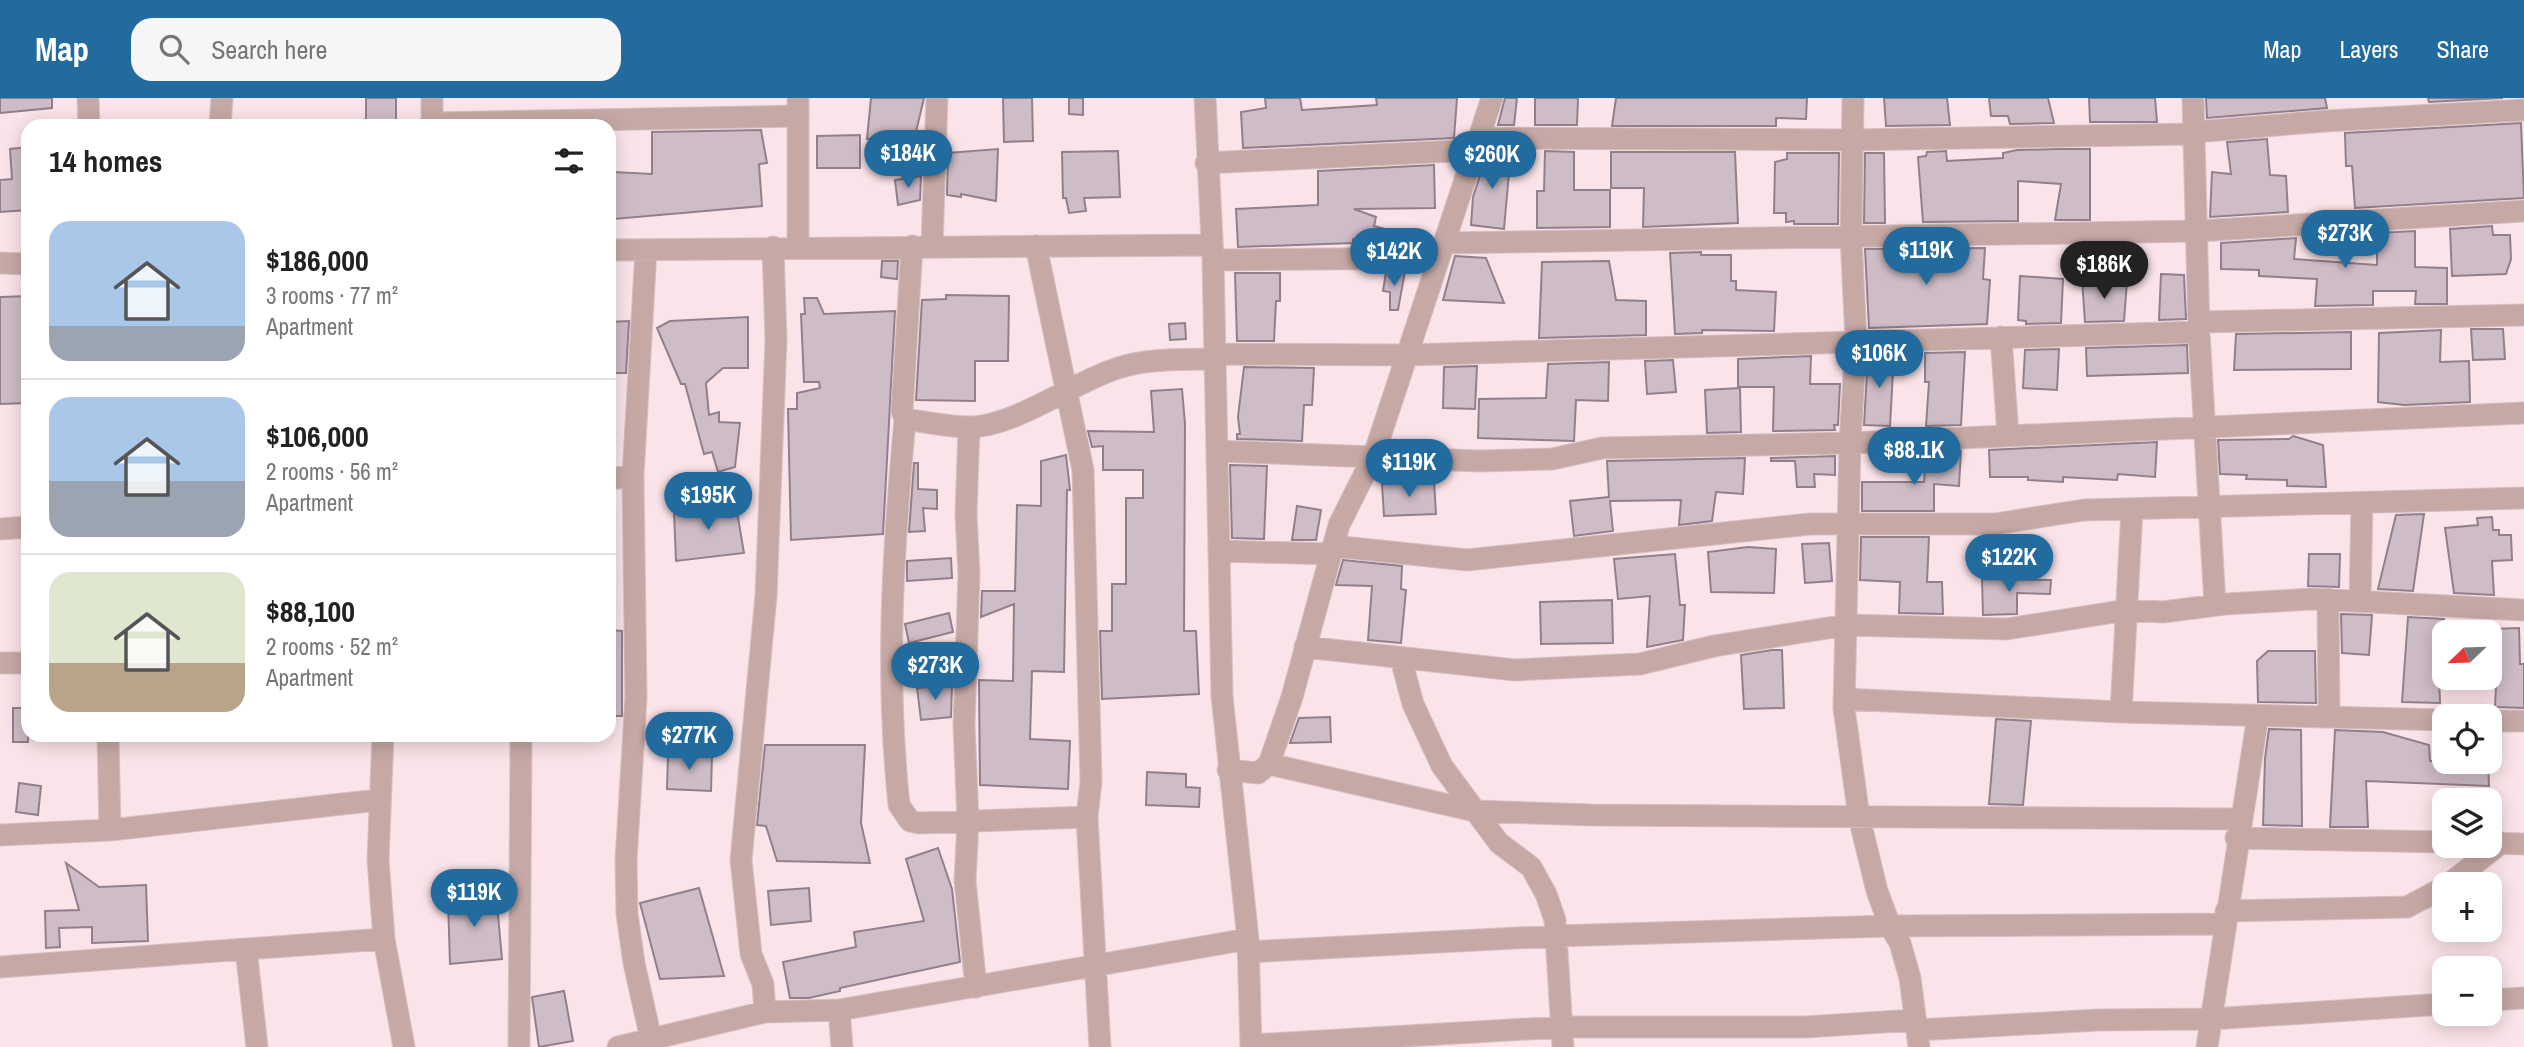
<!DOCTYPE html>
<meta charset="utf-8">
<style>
body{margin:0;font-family:"Archivo Narrow",sans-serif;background:#f6f6f6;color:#222;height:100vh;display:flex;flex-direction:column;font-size:26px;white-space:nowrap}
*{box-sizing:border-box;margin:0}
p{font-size:23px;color:#767676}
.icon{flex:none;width:38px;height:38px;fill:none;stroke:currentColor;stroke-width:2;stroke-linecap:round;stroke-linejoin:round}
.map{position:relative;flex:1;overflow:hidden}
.panel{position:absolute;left:21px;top:21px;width:595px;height:623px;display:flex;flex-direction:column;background:#fff;border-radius:21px;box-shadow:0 4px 18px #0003}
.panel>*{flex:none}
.needle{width:46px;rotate:247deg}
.buttons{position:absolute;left:2432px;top:522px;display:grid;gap:14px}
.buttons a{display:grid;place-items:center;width:70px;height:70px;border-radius:14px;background:#fff;box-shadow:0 4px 18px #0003;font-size:35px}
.price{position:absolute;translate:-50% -60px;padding:0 16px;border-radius:24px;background:#226b9f;color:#fff;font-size:23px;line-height:46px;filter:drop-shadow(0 2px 4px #0008)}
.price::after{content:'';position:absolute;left:50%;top:42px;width:21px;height:16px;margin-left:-10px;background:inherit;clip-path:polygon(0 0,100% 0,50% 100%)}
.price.selected{background:#222;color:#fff}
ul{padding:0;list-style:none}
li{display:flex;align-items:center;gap:21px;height:175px;padding:0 28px}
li+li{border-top:2px solid #e0e0e0}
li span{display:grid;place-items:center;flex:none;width:196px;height:140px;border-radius:21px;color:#555}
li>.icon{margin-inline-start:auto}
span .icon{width:84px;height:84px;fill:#fffc;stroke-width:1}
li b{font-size:30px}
h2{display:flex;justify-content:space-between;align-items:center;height:84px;padding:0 28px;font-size:30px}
header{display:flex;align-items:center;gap:42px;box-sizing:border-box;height:98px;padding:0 35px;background:#226b9f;color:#fff}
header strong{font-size:33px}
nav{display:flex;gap:38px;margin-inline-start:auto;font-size:24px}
.search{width:490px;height:63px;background:#f6f6f6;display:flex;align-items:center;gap:18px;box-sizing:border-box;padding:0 24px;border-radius:21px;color:#767676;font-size:26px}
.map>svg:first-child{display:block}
.building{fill:#cebcc7;stroke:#91808b;stroke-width:2}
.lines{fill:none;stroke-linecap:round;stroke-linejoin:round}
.street-casing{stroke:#d5c1c5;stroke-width:23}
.street{stroke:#c6a9a5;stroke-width:21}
</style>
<header>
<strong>Map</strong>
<div class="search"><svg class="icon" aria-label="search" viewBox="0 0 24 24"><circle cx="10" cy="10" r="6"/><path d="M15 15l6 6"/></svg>Search here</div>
<nav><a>Map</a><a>Layers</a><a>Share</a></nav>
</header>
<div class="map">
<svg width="2524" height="949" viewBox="0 0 2524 949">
<rect width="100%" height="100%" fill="#fbe4e9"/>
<!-- building -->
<path class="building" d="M0 0H52V10L0 15Z
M366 0H396V28H366Z
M871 0H924L915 38 867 41Z
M1003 0H1032L1033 43 1004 44Z
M1069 0H1083V17L1069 16Z
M1265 0H1300L1302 12 1377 7 1376 0H1457L1454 40 1243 50 1241 14 1266 10Z
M1505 0H1517L1514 27H1498Z
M1535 0H1578L1577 27H1535Z
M1616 0H1807L1806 21 1776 20V28H1612Z
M1884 0H1947L1950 27 1886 28Z
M1989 0H2048L2054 25 2010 26 2008 18H1991Z
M2089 0H2155L2157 24H2090Z
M2206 0H2325L2327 10 2207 20Z
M2428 0H2503L2429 4Z
M2521 25 2524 100 2355 110 2352 68H2346L2345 35Z
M761 32 767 65 759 66 762 108 614 121V74L652 76V34Z
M860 37V70H817V38Z
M2267 41 2270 77 2286 78 2288 114 2210 119 2212 74 2231 76 2227 44Z
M28 49V112L0 114V82L12 81 10 51Z
M998 51 996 103 961 96V99L947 97 948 55Z
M2059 51H2090V122H2055L2061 86 2018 83V123L1923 124 1918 59 1926 58 1927 54 1946 53 1947 63 2003 60V55L2017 52Z
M1118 53 1120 99 1084 100 1086 113 1069 115 1066 100H1063L1062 54Z
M1488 53H1511L1504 131 1471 127 1473 99Z
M1545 53 1574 54V92H1610V129L1537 130V93H1544Z
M1611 54H1735L1738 125 1643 129 1644 90H1611Z
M1787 55H1839L1838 126H1794V123L1786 124V115H1774L1775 64 1787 61Z
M1865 55H1884L1885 125H1864Z
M1434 67 1435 110 1354 111 1376 119 1374 128 1431 144 1430 147H1390V139L1353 141V145L1238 149 1236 111 1318 107V73Z
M921 78 920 102 898 107 895 82Z
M2492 128 2493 137H2510L2511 161 2506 176 2452 178 2450 131Z
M2415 133V169L2447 170V206H2415L2416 193H2373V207L2315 208 2317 181 2259 178V172L2221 171V145L2296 140 2294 161 2377 167V135Z
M1985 150 1983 181 1990 182 1987 226 1869 230 1865 151Z
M1701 154V157H1731V183H1736V192L1776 194 1774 233 1702 232V235L1675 236 1670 155Z
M1455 158 1486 160 1504 205 1443 202Z
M882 163H898L897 181 881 179Z
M1609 163 1616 202 1646 203V237L1539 240 1542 164Z
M1405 173 1398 212H1390V194L1383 193 1386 174Z
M1235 175H1280V203H1276L1274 243H1237Z
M2161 176 2184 177 2186 221 2159 222Z
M2020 178 2063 181 2061 225 2026 226V223L2018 222Z
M2082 182 2127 184 2124 223 2085 224Z
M946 197 1009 198 1008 263H975V303L916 302 922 202 946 201Z
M28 198V305L0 306V199Z
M804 200H817L824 216 895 213 883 436 791 442 788 311H797V295L820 290 819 284H804L801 216H805Z
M748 219V270H723L706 285 709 317 719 314V324L740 325 735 369 718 374 712 354 704 356 685 286H681L657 230 670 223Z
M629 223 626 275H609V224Z
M1185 225 1186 241 1170 242 1169 226Z
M2471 231H2503L2505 261 2473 262Z
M2441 232 2440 264 2469 263 2470 304 2404 307 2378 304 2379 235Z
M2351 234V271L2234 272 2236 236Z
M2187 247 2188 275 2087 278 2086 250Z
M2059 251 2057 292 2023 290 2025 252Z
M1965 254 1961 327 1926 328 1929 284H1925V255Z
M1894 256 1890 328 1864 327 1868 257Z
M1811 258 1810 286H1840L1838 327H1834L1835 332 1773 333 1774 289H1738V261Z
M1673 262 1676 294 1647 296 1645 263Z
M1609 264 1608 303 1576 302 1574 343 1478 340 1479 301 1546 300 1548 266Z
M1477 268 1475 311 1443 310 1444 269Z
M1244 269 1314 270 1312 307H1304L1302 343 1237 341V336H1240L1238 319Z
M1740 290 1741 334 1707 335 1705 292Z
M1182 291 1185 326 1184 533H1196L1199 596 1102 601 1100 533H1112V486H1126V400H1143V372H1103V348L1092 349 1088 333 1154 334 1151 293Z
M2293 338 2323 347 2326 389 2287 388V382L2246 381 2247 377 2220 376 2218 342 2289 341Z
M2157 344 2155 379 2118 376 2117 382 2063 379V384L2028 382V379H1990L1989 352Z
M1961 353 1959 388 1934 386V413H1862V384H1924L1926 355Z
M1066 357 1070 392H1067L1064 574 1032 573 1030 641 1070 643 1068 691 980 687 979 582 1013 583 1014 506 981 519 982 493H1015L1017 407 1041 408V363Z
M1835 358V377L1814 376 1815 389H1797L1795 363H1771V360Z
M1745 360 1743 396 1716 394 1712 423 1679 427 1681 402 1610 403 1613 433 1574 438 1570 403 1609 399 1607 363Z
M914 365H918V391L937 392V411L923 410 925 433 909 434Z
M1230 367 1267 368 1264 441 1232 440Z
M1434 383 1436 416 1384 418 1382 386Z
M735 402 744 455 676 463 674 414Z
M1297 408 1321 412 1316 442H1292Z
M2424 416 2413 493 2378 491 2396 417Z
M2492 419 2493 432H2499V437H2511L2512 462 2492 463 2494 497 2454 495 2445 430 2478 427 2477 420Z
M1861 439H1929L1927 484H1942L1943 516 1899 515 1900 484 1860 482Z
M1829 445 1832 483 1805 485 1802 446Z
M1748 449 1776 451 1774 495 1711 494 1708 454Z
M1675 456 1680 507H1685L1683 542 1647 549 1650 498 1618 501 1614 461Z
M2309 456H2340L2339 489 2308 488Z
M951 460 952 480 907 483V463Z
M1343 462 1402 468 1401 491 1406 492 1401 545 1368 542 1372 488 1336 487Z
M1982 481 2051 482 2050 496 2017 495V516L1983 517Z
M1612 502 1613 545 1541 546 1540 504Z
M949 515 953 534 909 545 905 526Z
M2341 516 2372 517 2369 557 2342 555Z
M2408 519 2444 521 2445 552 2438 551 2440 605 2402 604Z
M2519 530 2520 566H2524V610L2495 609 2497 564H2490V531Z
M609 532 622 533V618H609Z
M1772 552H1782L1784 610 1744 611 1741 557Z
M2268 553H2315L2316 605 2258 604 2257 563Z
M952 587 951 619 921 622 917 590Z
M13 610H28V644H13Z
M1330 619 1331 644 1290 645 1299 620Z
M1996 621 2031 623 2023 707 1989 706Z
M2269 631 2301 632 2302 728 2263 727 2265 660Z
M2335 632 2383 634 2429 647 2430 663H2488L2489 688 2366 683 2368 729H2330Z
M765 647H865L861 725 870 765 777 763 766 728 757 727Z
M668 656 712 658 711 693 667 691Z
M1147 674 1186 676V689L1200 690 1199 709 1146 707Z
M19 685 41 688 38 717 16 714Z
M938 750 952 791 960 864 840 890V893L809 900H790L783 864 856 849 854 834 924 823 906 761Z
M66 765 99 789 146 787 148 843 92 845V829L59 830 60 849 46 850 45 813 79 812Z
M699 790 724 878 660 881 640 805Z
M809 790 811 823 771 827 768 793Z
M496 795 502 861 450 866 448 802Z
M564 893 573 943 539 949 532 899Z"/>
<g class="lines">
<!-- street casing -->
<g class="street-casing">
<path id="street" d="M88 0 89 28
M432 0V28
M798 0V148
M1205 0 1213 162 1222 598 1248 841 1251 949
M1853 0 1851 138 1856 242 1850 345 1844 610 1859 719 1877 793 1890 828 1900 845 1910 880 1919 949
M2193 0 2199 234 2215 507
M432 25 798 18
M220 28 222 0
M2194 34 2326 23 2524 12
M1479 40 1852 42 2194 36
M1206 65 1474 52
M1444 145 2198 133 2524 113
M912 148 902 313 905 321C925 324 948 329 969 329 1015 329 1073 284 1118 270 1149 260 1183 262 1214 261
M932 148 937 0
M1036 148 1083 372 1091 684 1087 719 1100 949
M609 152 1211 147
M646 152 633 378 636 600 626 762 627 816 634 865 651 941
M1213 162 1439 160
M0 165 28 166
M2201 224 2524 217
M2001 239 2008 337
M1214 256 1407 257 2199 234
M905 321C893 454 885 574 899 707L910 723 919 725 1087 719
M969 329 966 417 969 476 964 627 968 723 965 783 976 889
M1217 353 1479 363 1552 361 1602 350 1850 345 2524 315
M609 381 633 378
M0 431 28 429
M1333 448 1467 462 1810 426H1995L2084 412 2524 400
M1221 453 1331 456
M2328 501 2329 619
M2360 502 2362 405
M1305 549 1515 572 1640 566 1714 548 1847 527 2007 531 2127 512 2163 514 2225 506 2313 501 2524 512
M1401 561 1413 606 1442 668 1499 745 1531 769 1546 796 1555 822 1563 949
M0 565H28
M1845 601 2121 614 2445 622
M2121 614 2132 411
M2490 623H2524
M383 637 378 762 384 841 404 949
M1269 666 1475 713 1591 717 2240 721
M1228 672 1258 675 1269 666 1292 599 1339 427 1374 357 1492 0
M110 732 378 702
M0 737 110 732 108 637
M2236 740 2445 744
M2490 745 2524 746
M2449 786 2501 745
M2226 813 2407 809 2445 789
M246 851 257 949
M1248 854 1556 838 1890 828 2224 826
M0 869 384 841
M2490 902 2524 900
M839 912 842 949
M765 914 763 886 751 856 741 762 766 498 776 242 773 149
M1917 932 2098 922 2210 921 2445 906
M1251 947 1562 929H1805L1915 922
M519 949 521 637
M618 949 765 914 839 912 1248 841
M2207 949 2258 617"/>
</g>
<!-- street -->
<use href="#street" class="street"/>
</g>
</svg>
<div class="buttons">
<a><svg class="needle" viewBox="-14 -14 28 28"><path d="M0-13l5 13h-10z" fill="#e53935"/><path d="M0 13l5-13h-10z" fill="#767676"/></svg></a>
<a><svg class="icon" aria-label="locate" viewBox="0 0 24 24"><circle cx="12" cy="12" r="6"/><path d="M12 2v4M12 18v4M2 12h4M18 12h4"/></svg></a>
<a><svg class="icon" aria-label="layers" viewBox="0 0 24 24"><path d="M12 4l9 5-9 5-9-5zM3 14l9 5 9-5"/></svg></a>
<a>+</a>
<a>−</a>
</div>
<b class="price" style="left:908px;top:92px">$184K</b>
<b class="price" style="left:1492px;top:93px">$260K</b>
<b class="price" style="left:2345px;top:172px">$273K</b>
<b class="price" style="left:1926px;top:189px">$119K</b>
<b class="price" style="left:1394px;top:190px">$142K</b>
<b class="price selected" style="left:2104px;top:203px">$186K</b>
<b class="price" style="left:1879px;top:292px">$106K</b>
<b class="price" style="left:1914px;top:389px">$88.1K</b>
<b class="price" style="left:1409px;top:401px">$119K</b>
<b class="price" style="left:708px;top:434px">$195K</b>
<b class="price" style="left:2009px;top:496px">$122K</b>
<b class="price" style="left:935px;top:604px">$273K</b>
<b class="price" style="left:689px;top:674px">$277K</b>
<b class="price" style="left:474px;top:831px">$119K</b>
<section class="panel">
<h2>14 homes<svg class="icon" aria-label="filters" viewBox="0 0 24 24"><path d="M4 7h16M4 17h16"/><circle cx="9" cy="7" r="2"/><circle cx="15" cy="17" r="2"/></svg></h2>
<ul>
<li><span style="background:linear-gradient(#a9c7e8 75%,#9aa5b1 0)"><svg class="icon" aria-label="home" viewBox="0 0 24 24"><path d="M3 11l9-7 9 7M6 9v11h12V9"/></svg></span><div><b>$186,000</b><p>3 rooms · 77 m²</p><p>Apartment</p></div></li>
<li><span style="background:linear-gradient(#a9c7e8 60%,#9aa5b1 0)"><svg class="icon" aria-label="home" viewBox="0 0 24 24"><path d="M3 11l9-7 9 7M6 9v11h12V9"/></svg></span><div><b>$106,000</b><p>2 rooms · 56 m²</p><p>Apartment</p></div></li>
<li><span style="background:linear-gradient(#dfe7d0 65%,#b9a48a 0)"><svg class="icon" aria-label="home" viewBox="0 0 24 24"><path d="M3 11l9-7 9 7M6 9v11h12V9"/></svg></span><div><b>$88,100</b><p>2 rooms · 52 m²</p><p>Apartment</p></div></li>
</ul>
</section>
</div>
